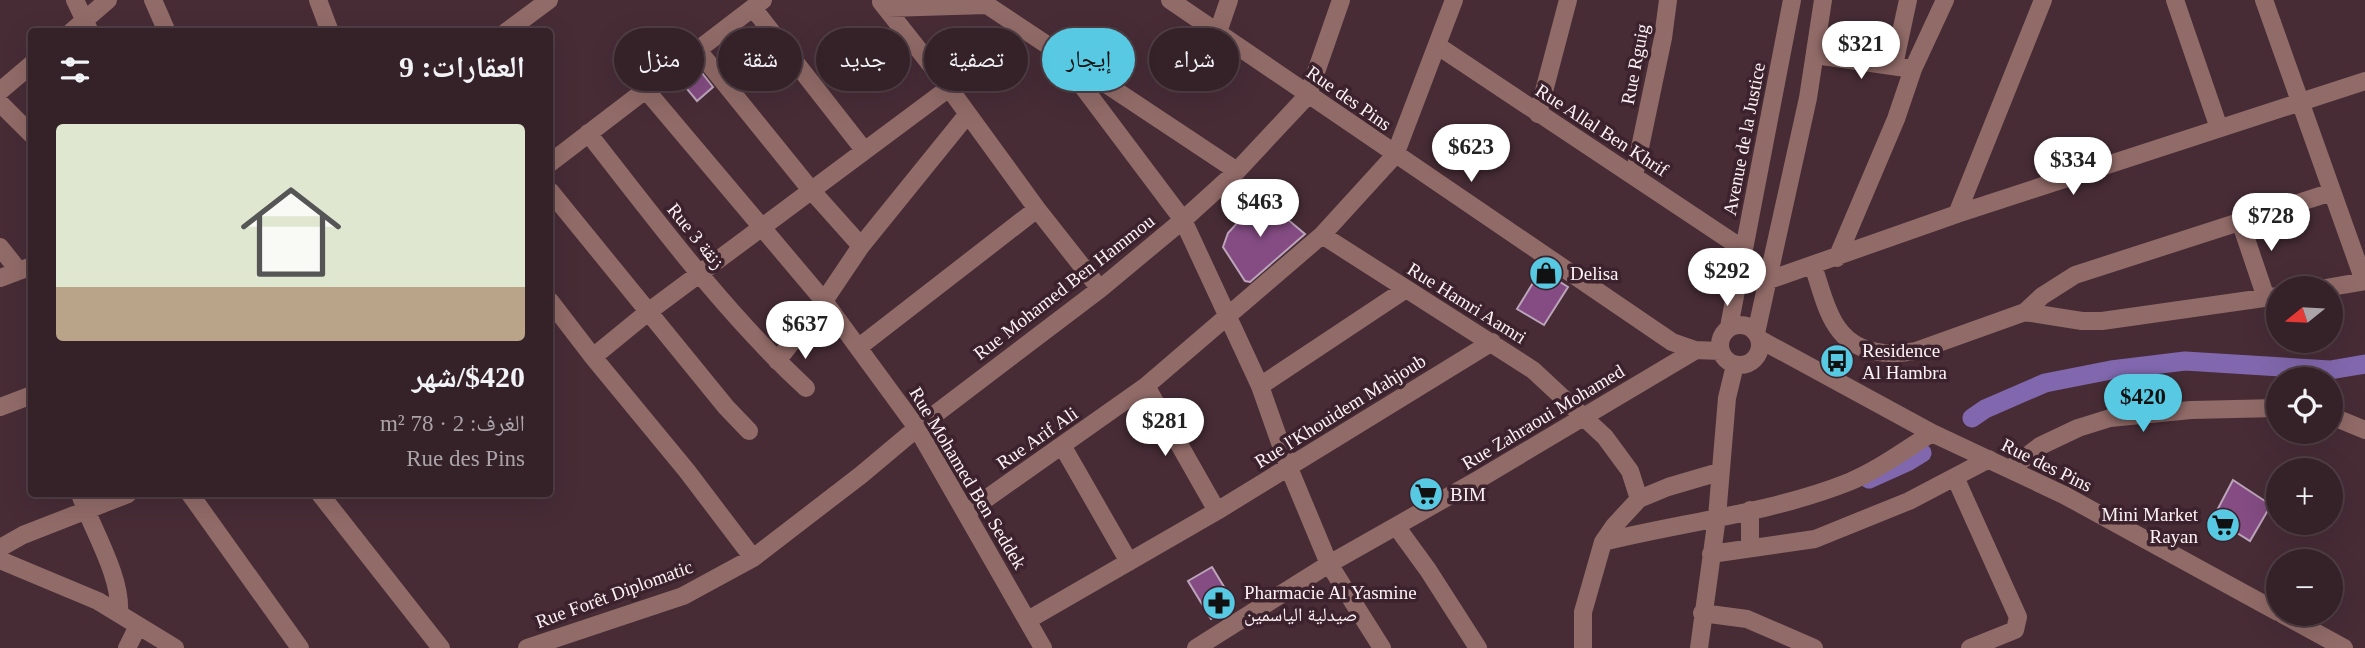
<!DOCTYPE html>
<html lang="ar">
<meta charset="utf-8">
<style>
body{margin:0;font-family:"Times New Roman","Noto Naskh Arabic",serif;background:#402e34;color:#f1f3f6;direction:rtl;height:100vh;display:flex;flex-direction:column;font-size:26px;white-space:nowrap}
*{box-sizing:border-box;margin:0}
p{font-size:23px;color:#aaa3a8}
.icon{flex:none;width:38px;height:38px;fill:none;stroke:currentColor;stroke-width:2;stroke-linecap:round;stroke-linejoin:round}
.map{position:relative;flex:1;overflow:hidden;direction:ltr}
.details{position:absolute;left:28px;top:28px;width:525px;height:469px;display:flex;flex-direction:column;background:#352128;border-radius:7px;box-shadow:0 7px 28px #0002,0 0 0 2px #4f3e45;direction:rtl}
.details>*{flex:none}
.guide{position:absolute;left:574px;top:28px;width:665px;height:63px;direction:rtl;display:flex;gap:14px}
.needle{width:46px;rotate:252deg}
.fabs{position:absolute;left:2266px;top:276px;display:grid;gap:14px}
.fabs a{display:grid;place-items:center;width:77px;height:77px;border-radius:50%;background:#352128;box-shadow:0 7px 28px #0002,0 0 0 2px #4f3e45;font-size:35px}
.price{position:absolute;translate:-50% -60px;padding:0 16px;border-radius:24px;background:#fff;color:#222;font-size:23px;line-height:46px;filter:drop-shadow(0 2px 4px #0008)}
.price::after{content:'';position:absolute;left:50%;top:42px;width:21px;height:16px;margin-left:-10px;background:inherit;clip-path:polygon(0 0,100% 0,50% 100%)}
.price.selected{background:#57c9e2;color:#111}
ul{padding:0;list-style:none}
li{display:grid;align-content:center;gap:14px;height:371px;padding:0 28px}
li span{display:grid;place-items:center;height:217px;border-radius:7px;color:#555}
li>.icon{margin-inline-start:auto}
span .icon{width:126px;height:126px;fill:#fffc;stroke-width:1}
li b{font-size:30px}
h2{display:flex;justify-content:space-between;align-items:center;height:84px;padding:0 28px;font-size:30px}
.tag{padding:0 24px;border-radius:32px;background:#352128;box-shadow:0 7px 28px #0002,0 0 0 2px #4f3e45;font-size:24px;line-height:63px}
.tag.selected{background:#57c9e2;color:#111}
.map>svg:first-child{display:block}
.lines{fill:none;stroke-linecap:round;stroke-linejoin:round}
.canal{stroke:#8168ae;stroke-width:19}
.building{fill:#844c83;stroke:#bca4ba;stroke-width:2}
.minor{stroke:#916b68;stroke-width:18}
.labels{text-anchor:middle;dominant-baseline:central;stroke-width:7;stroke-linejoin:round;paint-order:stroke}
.street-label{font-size:19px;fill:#fdf2f5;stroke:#3c222c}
.poi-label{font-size:19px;fill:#fdf2f5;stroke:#3c222c;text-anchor:start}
</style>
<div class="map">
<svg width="2365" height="648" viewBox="0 0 2365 648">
<rect width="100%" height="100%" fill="#472c36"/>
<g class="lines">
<!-- canal -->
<path class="canal" d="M1972 418 1985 409 2045 383 2111 370 2185 361 2330 370 2365 364
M1869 479 1909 461 1922 453"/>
</g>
<!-- building -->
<path class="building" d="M699 69 713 87 697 101 682 83Z
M1261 197 1305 234 1250 282 1245 281 1223 247 1228 233Z
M1541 270 1568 287 1544 325 1517 309Z
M2233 480 2271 505 2250 541 2213 518Z
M1212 567 1235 605 1211 619 1188 581Z"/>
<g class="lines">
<!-- minor -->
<path class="minor" d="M75 0 90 32
M153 0 167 32
M318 0 330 32
M1170 0 1672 342 1695 350 1721 351
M2175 0 2219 128
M2264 0 2364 281
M881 2 949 88 1037 209 1100 289
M753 8 864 150
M887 8 987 5 1237 171
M71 32 108 0
M506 32 549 0
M1218 32 1229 0
M1438 46 1743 249
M1053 47 1183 220 1260 386 1289 468 1329 564 1382 648
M697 49 811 190 861 246
M1815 55 1913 69
M1894 65 1908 0
M646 90 824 301 917 428 1043 648
M0 91 32 64
M0 103 32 135
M1538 114 1568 0
M588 133C657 221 724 312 806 388
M550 163 763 0
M1634 176 1663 38 1668 0
M550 191 726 407 749 431
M1957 214 2043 0
M2240 221 2266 298
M1322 235 1533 370 1605 437 1630 471 1639 499
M0 247 19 271
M1837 258 1896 119 1913 69 1945 0
M1813 266C1820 285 1825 310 1837 327 1855 354 1888 356 1916 351L2025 312 2042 296 2075 275 2332 192
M0 278 32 266
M1769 280 1957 214 2365 81
M2320 289 2365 281
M550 301 593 357 687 471 753 558
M2025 312 2082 321H2102L2278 296
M1720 345a20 20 0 1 1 40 0a20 20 0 1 1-40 0Z
M1729 327 1792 0
M1756 333 1808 98 1823 0
M1759 339 1932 433 2064 495 2278 612
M859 347 1037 209
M593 357 648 312 949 88
M777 361 824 301 861 246 967 115
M1146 386 1217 511
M1260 386 1406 289
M0 407 32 395
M2331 416 2365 430
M1063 447 1129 562
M2010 469 2040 446 2078 428 2110 418 2191 410 2278 408
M1955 477 2018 617 2015 630 1970 648
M80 494C92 530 122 576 119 614
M190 494 300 648
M320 494 441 648
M966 513 1146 386 1322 235 1395 155 1454 0
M1396 526 1428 570 1478 648
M1603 542C1684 522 1771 513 1849 482 1878 470 1905 450 1932 433
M0 548 23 535 128 494
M1750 548V510
M1711 554 1815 539 1909 501 1989 459
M0 560 98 601 175 648
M1702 613 1747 619 1814 648
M2282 614 2344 648
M1028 620 1217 511 1492 342
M127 648 138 626
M527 648 683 596 753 558 861 475 917 428 1100 289 1183 220 1237 171 1308 95 1341 0
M1196 648 1329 564 1481 478 1696 350
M1583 648V612L1603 542 1614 526 1639 499 1668 487 1719 472
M1699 648 1717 517 1727 398 1735 365"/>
</g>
<!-- icons -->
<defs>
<g id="shop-disc" transform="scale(1.75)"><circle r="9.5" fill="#57c9e2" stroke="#3c222c"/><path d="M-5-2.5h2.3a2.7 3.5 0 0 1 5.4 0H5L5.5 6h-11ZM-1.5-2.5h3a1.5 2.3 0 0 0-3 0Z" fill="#111"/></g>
<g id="bus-disc" transform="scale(1.75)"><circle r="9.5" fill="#57c9e2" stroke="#3c222c"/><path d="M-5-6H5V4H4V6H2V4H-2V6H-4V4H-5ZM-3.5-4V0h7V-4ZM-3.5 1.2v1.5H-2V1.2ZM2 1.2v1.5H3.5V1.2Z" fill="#111"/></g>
<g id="supermarket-disc" transform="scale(1.75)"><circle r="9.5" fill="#57c9e2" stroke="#3c222c"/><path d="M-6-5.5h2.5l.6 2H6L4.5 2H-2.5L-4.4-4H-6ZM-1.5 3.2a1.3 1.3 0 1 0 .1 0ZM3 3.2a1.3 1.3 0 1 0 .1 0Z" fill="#111"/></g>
<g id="pharmacy-disc" transform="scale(1.75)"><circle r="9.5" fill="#57c9e2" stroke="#3c222c"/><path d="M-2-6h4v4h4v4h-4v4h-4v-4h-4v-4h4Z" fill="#111"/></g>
</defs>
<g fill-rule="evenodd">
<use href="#shop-disc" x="1546" y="273"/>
<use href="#bus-disc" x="1837" y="361"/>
<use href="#supermarket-disc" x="1426" y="494"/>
<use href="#supermarket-disc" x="2223" y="525"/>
<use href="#pharmacy-disc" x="1219" y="603"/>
</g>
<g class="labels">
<!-- street labels -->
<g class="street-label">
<text transform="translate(1635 64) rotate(-79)">Rue Rguig</text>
<text transform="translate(1349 98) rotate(35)">Rue des Pins</text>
<text transform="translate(1602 130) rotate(33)">Rue Allal Ben Khrif</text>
<text transform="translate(1744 139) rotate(-79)">Avenue de la Justice</text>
<text transform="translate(696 236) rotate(51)">Rue 3 زنقة</text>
<text transform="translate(1064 287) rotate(-38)">Rue Mohamed Ben Hammou</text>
<text transform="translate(1467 303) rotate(32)">Rue Hamri Aamri</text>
<text transform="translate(1340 411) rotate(-32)">Rue l'Khouidem Mahjoub</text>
<text transform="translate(1543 417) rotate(-31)">Rue Zahraoui Mohamed</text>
<text transform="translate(1037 438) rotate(-35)">Rue Arif Ali</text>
<text transform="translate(2047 465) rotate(26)">Rue des Pins</text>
<text transform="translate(968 478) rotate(59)">Rue Mohamed Ben Seddek</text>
<text transform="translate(614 594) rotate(-20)">Rue Forêt Diplomatic</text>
</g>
<!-- poi labels -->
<g class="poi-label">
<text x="1570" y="273">Delisa</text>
<text x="1862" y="350">Residence<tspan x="1862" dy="22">Al Hambra</tspan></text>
<text x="1450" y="494">BIM</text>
<text x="2198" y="514" text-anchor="end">Mini Market<tspan x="2198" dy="22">Rayan</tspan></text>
<text x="1244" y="592">Pharmacie Al Yasmine<tspan x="1244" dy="22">صيدلية الياسمين</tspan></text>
</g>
</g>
</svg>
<div class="fabs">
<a><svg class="needle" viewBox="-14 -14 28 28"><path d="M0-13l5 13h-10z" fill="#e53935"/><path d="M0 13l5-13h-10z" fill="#aaa3a8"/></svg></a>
<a><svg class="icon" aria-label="locate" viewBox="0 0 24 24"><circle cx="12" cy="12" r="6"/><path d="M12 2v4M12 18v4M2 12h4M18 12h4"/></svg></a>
<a>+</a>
<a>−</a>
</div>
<b class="price" style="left:1861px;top:81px">$321</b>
<b class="price" style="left:1471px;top:184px">$623</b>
<b class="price" style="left:2073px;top:197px">$334</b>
<b class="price" style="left:1260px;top:239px">$463</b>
<b class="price" style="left:2271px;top:253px">$728</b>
<b class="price" style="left:1727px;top:308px">$292</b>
<b class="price" style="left:805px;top:361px">$637</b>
<b class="price selected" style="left:2143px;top:434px">$420</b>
<b class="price" style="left:1165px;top:458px">$281</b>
<div class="guide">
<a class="tag">شراء</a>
<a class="tag selected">إيجار</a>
<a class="tag">تصفية</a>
<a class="tag">جديد</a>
<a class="tag">شقة</a>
<a class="tag">منزل</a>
</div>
<section class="details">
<h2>العقارات: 9<svg class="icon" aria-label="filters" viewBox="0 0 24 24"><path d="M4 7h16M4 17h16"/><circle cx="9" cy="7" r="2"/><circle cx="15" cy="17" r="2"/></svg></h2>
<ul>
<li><span style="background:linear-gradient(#dfe7d0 75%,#b9a48a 0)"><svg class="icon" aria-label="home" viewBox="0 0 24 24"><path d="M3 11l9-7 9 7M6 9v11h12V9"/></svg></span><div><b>$420/شهر</b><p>الغرف: 2 · 78 m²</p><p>Rue des Pins</p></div></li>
</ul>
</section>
</div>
